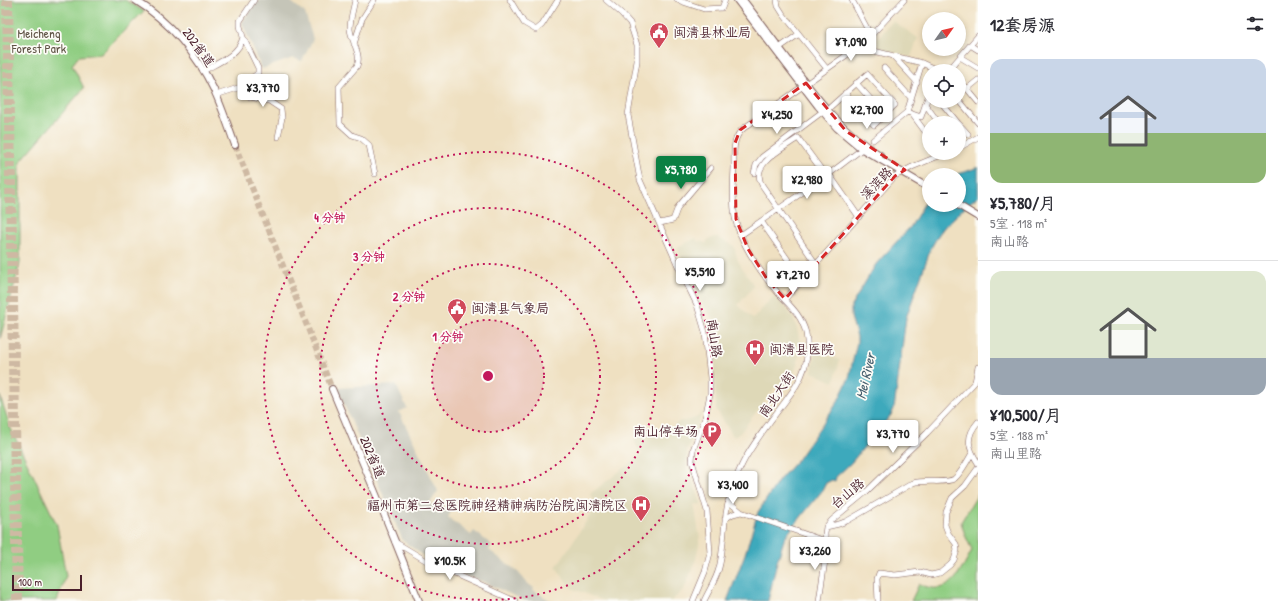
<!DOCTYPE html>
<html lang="zh">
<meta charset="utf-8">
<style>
body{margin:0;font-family:"Patrick Hand","LXGW WenKai TC",sans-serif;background:#f7f7f7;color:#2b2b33;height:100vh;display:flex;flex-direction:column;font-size:15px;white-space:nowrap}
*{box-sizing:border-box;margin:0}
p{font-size:13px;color:#7c7c81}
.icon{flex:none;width:22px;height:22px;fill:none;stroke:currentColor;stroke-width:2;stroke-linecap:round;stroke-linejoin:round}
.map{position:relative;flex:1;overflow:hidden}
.drawer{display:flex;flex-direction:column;background:#fff;width:300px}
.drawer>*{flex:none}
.needle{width:26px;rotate:56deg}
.tools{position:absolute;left:922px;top:12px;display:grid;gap:8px}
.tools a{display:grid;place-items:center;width:44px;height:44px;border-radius:50%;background:#fff;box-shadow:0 2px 6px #0003;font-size:20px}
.scale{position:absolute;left:12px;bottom:10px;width:70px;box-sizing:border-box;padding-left:4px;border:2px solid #4a1f2b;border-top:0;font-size:11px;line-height:14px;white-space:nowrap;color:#4a1f2b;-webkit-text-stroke:3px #fdfcf7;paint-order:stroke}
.price{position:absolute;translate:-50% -34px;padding:0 9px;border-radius:4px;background:#fff;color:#222;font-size:13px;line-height:26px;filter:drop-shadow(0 1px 2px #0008)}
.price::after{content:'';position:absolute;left:50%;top:24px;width:12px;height:9px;margin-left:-6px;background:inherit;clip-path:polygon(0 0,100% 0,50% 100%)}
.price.selected{background:#0b8043;color:#fff}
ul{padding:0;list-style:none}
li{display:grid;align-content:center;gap:8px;height:212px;padding:0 12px}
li+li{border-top:1px solid #e1e1e2}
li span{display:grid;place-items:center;height:124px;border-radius:12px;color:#555}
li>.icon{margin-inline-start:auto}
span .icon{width:72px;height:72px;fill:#fffc;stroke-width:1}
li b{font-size:17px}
h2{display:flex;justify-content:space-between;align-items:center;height:48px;padding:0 12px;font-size:17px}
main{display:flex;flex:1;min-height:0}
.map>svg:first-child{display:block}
.built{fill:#ded8b7}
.industrial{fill:#c5c5b8}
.green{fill:#90cd82;stroke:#6d7656}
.water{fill:#3ca9bc;stroke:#436474}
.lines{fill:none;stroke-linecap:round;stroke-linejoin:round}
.major-tunnel{stroke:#ceb9a3;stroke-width:6;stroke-dasharray:6 3;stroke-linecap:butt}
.minor-casing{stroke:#846360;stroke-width:6}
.major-casing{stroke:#846360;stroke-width:8}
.minor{stroke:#fff;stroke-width:5}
.major{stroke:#fff;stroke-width:6}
.marked{fill:none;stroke:#d62828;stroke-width:3;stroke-dasharray:8 5;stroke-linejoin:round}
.ring{fill:none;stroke:#c2185b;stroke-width:2;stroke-dasharray:2 4}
.labels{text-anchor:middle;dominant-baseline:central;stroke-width:3.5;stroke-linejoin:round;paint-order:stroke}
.poi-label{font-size:13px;fill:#4a1f2b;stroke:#fdfcf7;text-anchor:start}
.park-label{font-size:13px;fill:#5f5345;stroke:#fdfcf7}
.street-label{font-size:13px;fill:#4a1f2b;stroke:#fdfcf7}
.water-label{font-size:14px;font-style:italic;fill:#445d6c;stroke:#fdfcf7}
.centre{fill:#c2185b;stroke:#fdfcf7;stroke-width:2}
.ring-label{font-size:12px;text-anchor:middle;font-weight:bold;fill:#c2185b;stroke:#fdfcf7;stroke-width:3.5;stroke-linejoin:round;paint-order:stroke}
</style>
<main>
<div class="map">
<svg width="978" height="601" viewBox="0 0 978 601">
<rect width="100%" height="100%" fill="#fdfcf7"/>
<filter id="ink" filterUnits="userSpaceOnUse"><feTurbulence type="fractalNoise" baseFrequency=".025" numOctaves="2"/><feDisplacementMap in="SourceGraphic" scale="8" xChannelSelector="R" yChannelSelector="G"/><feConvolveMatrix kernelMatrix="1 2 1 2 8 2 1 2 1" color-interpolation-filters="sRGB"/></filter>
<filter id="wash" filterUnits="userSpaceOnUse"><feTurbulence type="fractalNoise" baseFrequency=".012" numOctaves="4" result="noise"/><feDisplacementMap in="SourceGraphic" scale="16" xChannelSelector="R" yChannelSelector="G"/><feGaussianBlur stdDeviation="0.9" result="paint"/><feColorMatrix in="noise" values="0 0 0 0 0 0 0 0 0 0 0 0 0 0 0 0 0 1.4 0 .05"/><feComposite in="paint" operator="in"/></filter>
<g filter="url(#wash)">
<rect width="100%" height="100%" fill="#efe0c1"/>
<!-- built -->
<path class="built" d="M893 21 918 38 911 57 883 50 878 45 877 39Z
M716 237 734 246 738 261 754 286 738 305 753 319 774 296 787 309 793 318 797 329 800 343 798 362 792 378 783 391 776 386 740 433 734 437 716 409 713 348 710 329 722 331 700 301 677 248 696 238 697 241 707 243V240Z
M816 351 840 360 834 382 812 372Z
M703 411 687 451V468L702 505 694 504 700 539 695 563 684 589 672 601H604L571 588 556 567 597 505 590 494 642 454 636 445 635 440 638 432 641 429 648 427 667 431 680 421H685L696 418Z"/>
<!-- industrial -->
<path class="industrial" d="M260 0H289L305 13 313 39 302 61 293 58 262 69 242 23 254 4Z
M396 385 407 408 399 412 438 491 430 503 437 508 441 504 451 512 448 517 471 535 474 531 492 545 489 550 518 572 528 584 534 588 533 590 551 601H525L484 582 458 574 421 554 403 541 337 388Z"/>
<!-- green -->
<path class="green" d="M0 0H125L144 11 101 54 79 56 72 65 84 88 20 162V263L0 339Z
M0 396 11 429 57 525 66 576 57 601H0Z
M978 494V601H911L919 584C951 598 959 574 972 550L965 535 961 522Z"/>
<!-- water -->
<path class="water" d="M978 167V196L960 211 955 217 946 225 939 234 931 248 906 318 895 402 894 409 891 415 851 463 836 477 835 481 832 480 826 483 822 491 785 537 777 562 768 601H727L745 554 758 512 779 480 797 460 837 403 849 378 857 342V337L851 317V306L876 264 911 226 929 196V205H959V175H953L965 172Z"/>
</g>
<g filter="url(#ink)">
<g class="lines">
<!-- major-tunnel -->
<path class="major-tunnel" d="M5 0 15 601
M10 0 20 601
M235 145 332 389"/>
<!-- minor casing -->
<g class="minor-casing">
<path id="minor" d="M355 0C353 10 350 19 350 29 351 41 362 54 357 66L339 87 340 124 352 135 361 138 369 145 375 174
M510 0 524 23 536 30 542 25 558 0
M606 0 621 13 630 23 637 45V61L628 115 640 180 678 266 697 305 705 332 710 378V394L705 418 693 450 692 461 707 511 710 553 705 572 693 601
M677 0 704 9 722 8 725 0
M777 0 778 6 783 14 827 69
M852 0 871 36
M354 44 362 19 374 0
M970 45 978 50
M858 47 922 63 939 71
M779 48 799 34
M893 56 917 82
M960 57 978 68
M884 68 911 98
M203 71C219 62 239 55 243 37L240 26V21L254 0
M948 71 978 36
M959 79 978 102
M856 83 884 114
M242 86 250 97 269 101 281 109 282 118 278 137
M967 89 978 80
M216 95 241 87 258 73V68L243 37
M959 100 978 123
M940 101 958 123
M925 104 939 123
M827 110 867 74 895 105 874 125 845 93
M907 112 922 63
M912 114 929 137
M959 124 968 134
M873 140 907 112 921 117 929 94
M959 148 978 137
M754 173 756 165 762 157 822 112
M829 174 859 217
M761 221 802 280
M660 223 673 220 678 207 711 168
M741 235 829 174 862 149
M816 264 762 185C749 164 784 148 798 138L826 176
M785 299 895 176 912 167 946 153
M978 422C965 437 968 448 978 463
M728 501 741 512
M725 519 733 514 741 512 825 541
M826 527 839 524 847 521 913 483C925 479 946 484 954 479 960 475 968 460 972 453
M395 542 430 563 515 601
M704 601C709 590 716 580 719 568 724 549 723 528 727 508 730 492 738 471 746 457 757 438 771 420 784 403 792 392 800 382 804 369 808 358 808 345 806 333 800 311 786 303 773 287 758 269 740 241 735 218 732 201 733 184 734 167 734 153 732 137 744 128L865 42 904 0
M819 601 826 554 825 534 826 527 832 520 866 492 927 433 975 382 978 367
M878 601 877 579 879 573 895 575 920 572 931 575 940 573 950 565 954 560 957 550 956 544 948 533 945 525 946 512 952 498 965 486 978 468"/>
</g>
<!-- major casing -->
<g class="major-casing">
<path id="major" d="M135 0C169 21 197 54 214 90 222 107 228 126 235 145
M737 0 818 106 837 128 862 149 929 188
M743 0C760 22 776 44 793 66 819 101 843 133 880 155
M958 205 978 217
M332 389 380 504 419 601"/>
</g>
<!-- minor -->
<use href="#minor" class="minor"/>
<!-- major -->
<use href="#major" class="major"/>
</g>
</g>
<!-- marked area -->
<path class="marked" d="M806 83 846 131 905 170 895 176 785 299 767 279 748 249 736 219 735 143 740 130Z"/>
<!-- distance rings -->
<circle cx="488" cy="376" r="56" fill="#c2185b" fill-opacity=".12"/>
<g class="ring">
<circle cx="488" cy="376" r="56"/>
<circle cx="488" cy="376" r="112"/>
<circle cx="488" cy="376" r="168"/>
<circle cx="488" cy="376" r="224"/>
</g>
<!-- icons -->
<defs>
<g id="civic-pin" transform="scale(1)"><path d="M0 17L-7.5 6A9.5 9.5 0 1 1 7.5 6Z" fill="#d1495b" stroke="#fdfcf7"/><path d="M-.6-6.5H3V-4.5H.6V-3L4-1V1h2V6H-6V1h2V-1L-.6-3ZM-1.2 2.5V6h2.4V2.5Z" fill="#fff"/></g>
<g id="hospital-pin" transform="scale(1)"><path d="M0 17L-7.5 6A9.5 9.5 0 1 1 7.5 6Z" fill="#d1495b" stroke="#fdfcf7"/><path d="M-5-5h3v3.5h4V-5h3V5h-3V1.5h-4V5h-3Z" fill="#fff"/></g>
<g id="parking-pin" transform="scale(1)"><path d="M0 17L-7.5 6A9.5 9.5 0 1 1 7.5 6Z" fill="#d1495b" stroke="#fdfcf7"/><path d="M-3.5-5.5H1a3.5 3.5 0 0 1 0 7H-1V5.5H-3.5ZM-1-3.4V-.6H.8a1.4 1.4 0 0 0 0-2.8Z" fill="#fff"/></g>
</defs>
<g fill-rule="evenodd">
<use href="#civic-pin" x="659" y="32"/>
<use href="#civic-pin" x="457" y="308"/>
<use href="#hospital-pin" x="755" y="349"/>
<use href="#parking-pin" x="712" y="431"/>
<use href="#hospital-pin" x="641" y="505"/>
</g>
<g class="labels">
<!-- poi labels -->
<g class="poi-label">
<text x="673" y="32">闽清县林业局</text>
<text x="471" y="308">闽清县气象局</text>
<text x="769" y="349">闽清县医院</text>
<text x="698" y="431" text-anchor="end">南山停车场</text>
<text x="627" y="505" text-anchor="end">福州市第二总医院神经精神病防治院闽清院区</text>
</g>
<!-- park labels -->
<g class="park-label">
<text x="39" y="33">Meicheng<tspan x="39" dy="15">Forest Park</tspan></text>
</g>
<!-- street labels -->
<g class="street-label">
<text transform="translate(199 47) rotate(54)">202省道</text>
<text transform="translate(876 183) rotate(-46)">溪滨路</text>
<text transform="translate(715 338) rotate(81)">南山路</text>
<text transform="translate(776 394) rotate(-56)">南北大街</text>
<text transform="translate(373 457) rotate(67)">202省道</text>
<text transform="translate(847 493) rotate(-40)">台山路</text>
</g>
<!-- water labels -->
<g class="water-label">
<text transform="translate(865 376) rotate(-77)">Mei River</text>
</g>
</g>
<circle cx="488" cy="376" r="6" class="centre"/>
<g class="ring-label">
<text x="330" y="222">4 分钟</text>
<text x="369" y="261">3 分钟</text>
<text x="409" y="301">2 分钟</text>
<text x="448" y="341">1 分钟</text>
</g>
</svg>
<div class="tools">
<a><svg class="needle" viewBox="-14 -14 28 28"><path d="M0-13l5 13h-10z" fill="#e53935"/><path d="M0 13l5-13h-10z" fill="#7c7c81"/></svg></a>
<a><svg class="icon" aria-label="locate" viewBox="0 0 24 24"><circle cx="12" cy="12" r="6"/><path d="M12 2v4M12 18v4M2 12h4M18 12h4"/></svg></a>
<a>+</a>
<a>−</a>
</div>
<div class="scale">100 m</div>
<b class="price" style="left:851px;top:62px">¥7,090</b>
<b class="price" style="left:263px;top:108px">¥3,770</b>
<b class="price" style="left:867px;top:130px">¥2,700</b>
<b class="price" style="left:777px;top:135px">¥4,250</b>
<b class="price selected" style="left:681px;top:190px">¥5,780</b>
<b class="price" style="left:807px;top:200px">¥2,980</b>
<b class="price" style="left:700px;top:292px">¥5,510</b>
<b class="price" style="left:793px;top:295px">¥7,270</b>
<b class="price" style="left:893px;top:454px">¥3,770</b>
<b class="price" style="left:733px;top:505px">¥3,400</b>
<b class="price" style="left:815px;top:571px">¥3,260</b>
<b class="price" style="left:450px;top:581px">¥10.5K</b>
</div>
<section class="drawer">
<h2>12套房源<svg class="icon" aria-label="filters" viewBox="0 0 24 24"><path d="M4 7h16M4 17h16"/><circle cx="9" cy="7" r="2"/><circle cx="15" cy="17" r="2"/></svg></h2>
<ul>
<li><span style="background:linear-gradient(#c9d6e8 60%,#8fb573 0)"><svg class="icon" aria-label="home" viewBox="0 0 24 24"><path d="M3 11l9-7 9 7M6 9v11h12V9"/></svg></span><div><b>¥5,780/月</b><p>5室 · 118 m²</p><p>南山路</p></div></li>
<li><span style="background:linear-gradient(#dfe7d0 70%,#9aa5b1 0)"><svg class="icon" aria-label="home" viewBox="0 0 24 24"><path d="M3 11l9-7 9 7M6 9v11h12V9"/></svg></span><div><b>¥10,500/月</b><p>5室 · 188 m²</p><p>南山里路</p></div></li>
</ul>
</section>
</main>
